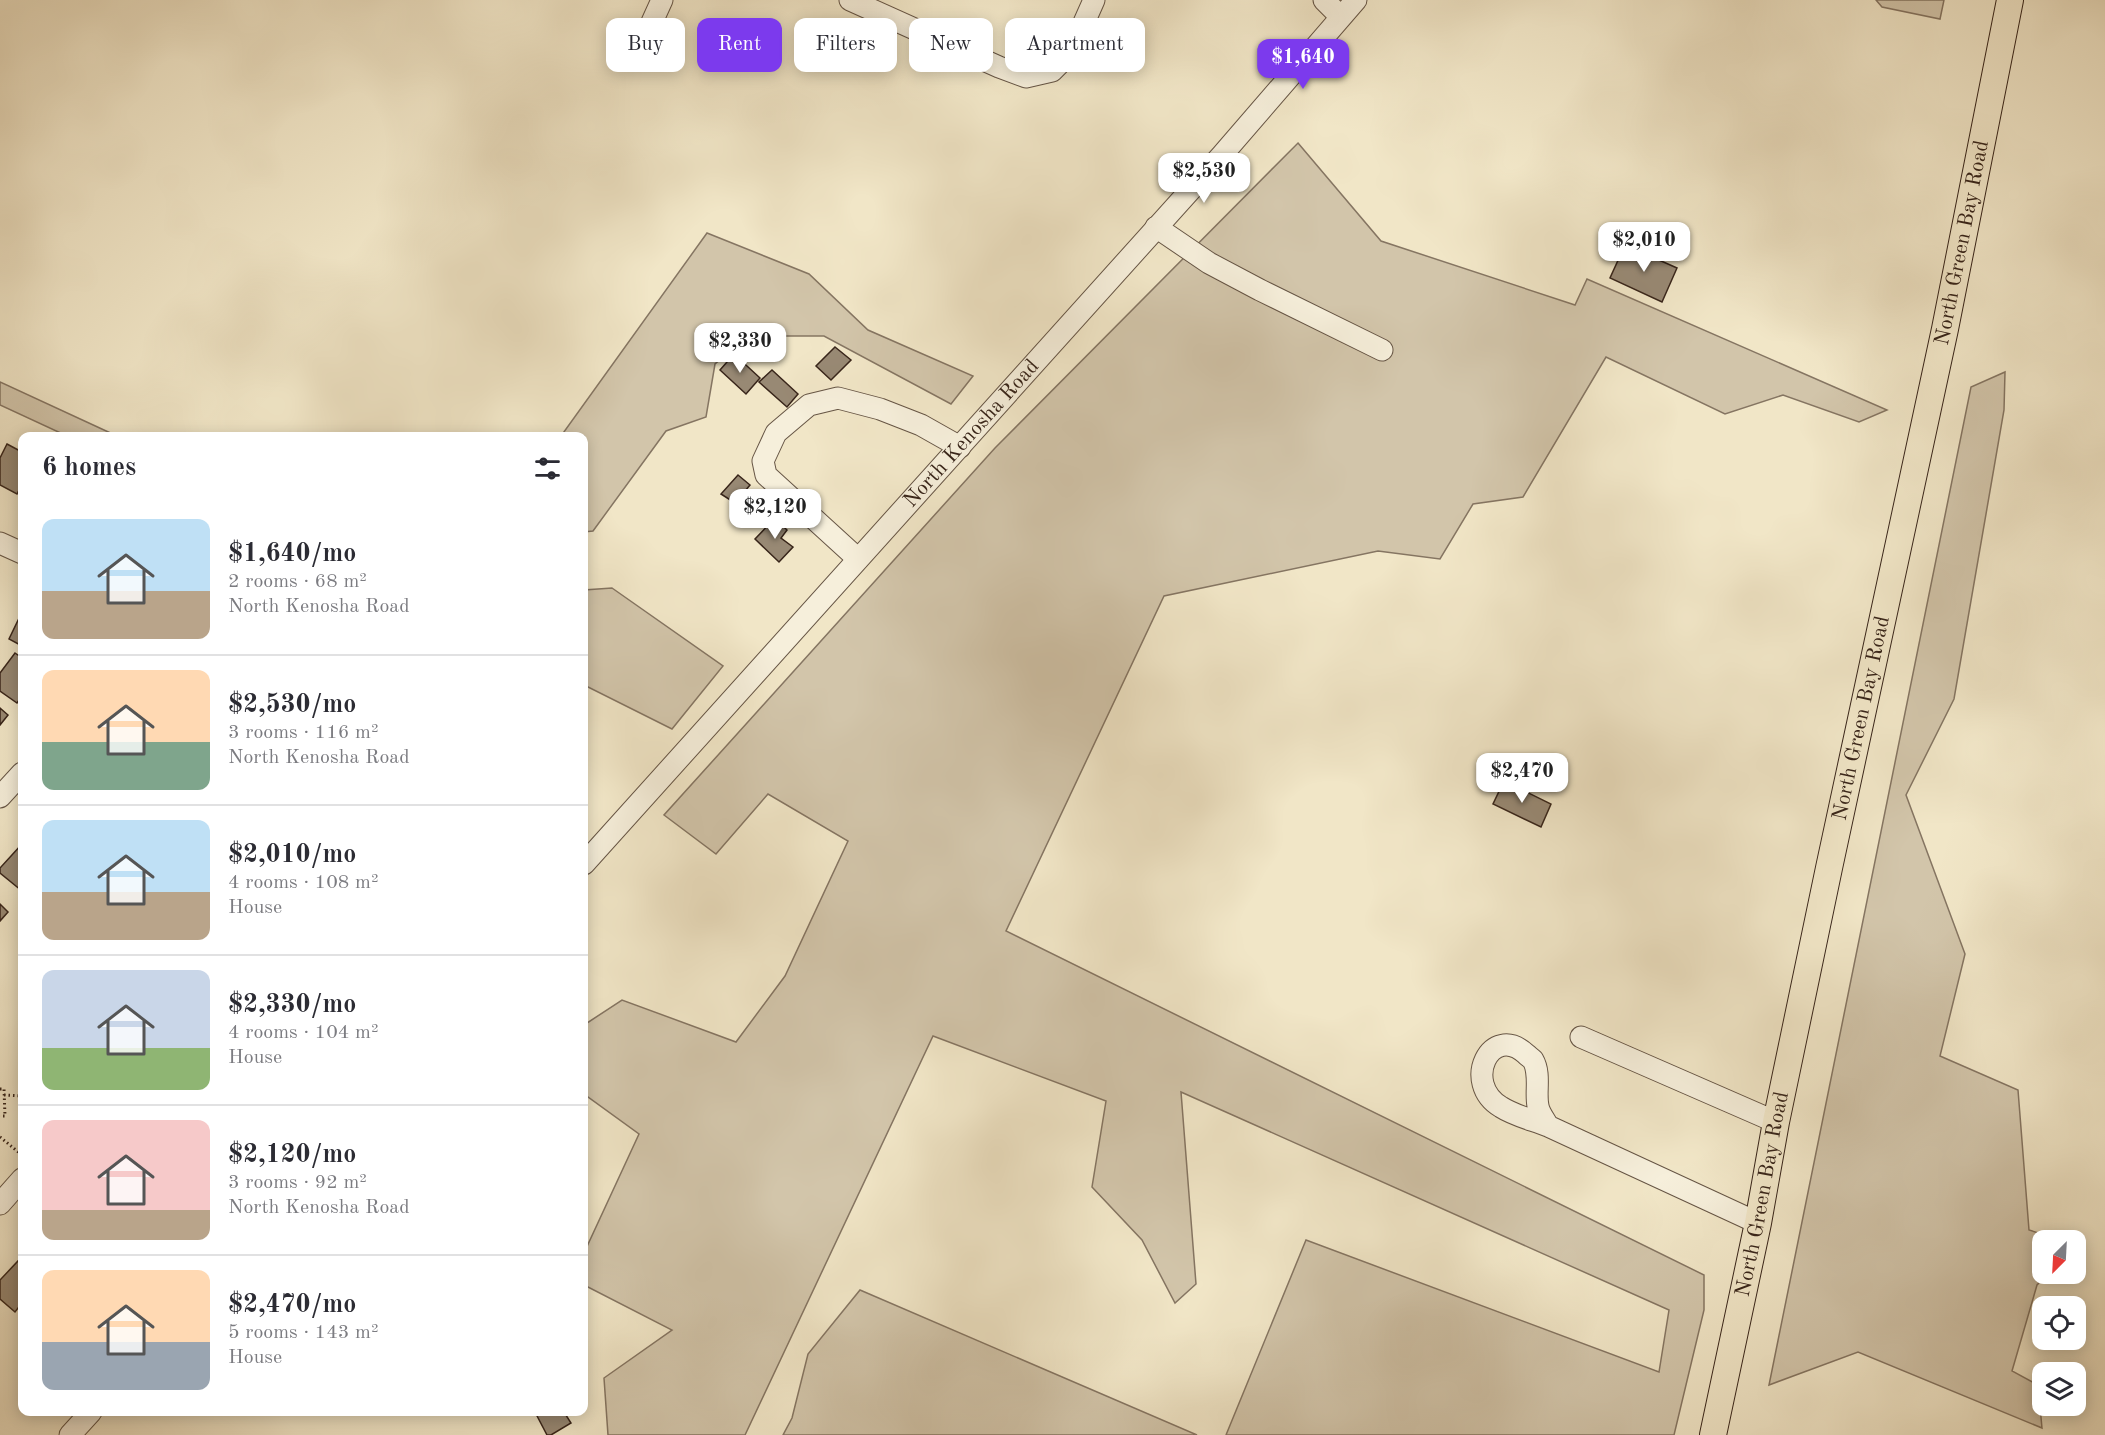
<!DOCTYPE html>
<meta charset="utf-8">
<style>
body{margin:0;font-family:"Old Standard TT",serif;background:#f2f2f3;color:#2b2b33;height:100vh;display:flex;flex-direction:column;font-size:22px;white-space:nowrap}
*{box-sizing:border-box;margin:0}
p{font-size:20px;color:#7c7c81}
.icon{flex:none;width:33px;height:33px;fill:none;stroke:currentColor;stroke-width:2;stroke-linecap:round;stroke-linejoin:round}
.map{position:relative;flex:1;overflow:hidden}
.drawer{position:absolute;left:18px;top:432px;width:570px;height:984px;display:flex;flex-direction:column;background:#fff;border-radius:12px;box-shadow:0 3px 15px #0003}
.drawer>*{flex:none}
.top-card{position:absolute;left:606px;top:18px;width:570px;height:54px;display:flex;gap:12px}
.needle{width:39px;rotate:204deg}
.buttons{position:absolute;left:2032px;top:1230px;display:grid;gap:12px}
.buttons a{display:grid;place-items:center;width:54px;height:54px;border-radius:12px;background:#fff;box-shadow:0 3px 15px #0003;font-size:30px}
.price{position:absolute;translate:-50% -51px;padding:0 14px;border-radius:12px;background:#fff;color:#222;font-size:20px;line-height:39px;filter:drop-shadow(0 2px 3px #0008)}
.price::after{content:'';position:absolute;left:50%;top:36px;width:18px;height:14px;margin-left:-9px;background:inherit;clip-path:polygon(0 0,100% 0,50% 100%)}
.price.current{background:#7c3aed;color:#fff}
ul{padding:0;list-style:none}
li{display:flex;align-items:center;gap:18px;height:150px;padding:0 24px}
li+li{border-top:2px solid #e1e1e2}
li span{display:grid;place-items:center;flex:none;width:168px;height:120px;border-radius:12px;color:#555}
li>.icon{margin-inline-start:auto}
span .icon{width:72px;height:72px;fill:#fffc;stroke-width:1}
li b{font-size:26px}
h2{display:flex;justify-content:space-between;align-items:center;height:72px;padding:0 24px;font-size:26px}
.pill{padding:0 21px;border-radius:12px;background:#fff;box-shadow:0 3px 15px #0003;font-size:21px;line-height:54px}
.pill.current{background:#7c3aed;color:#fff}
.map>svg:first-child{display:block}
.green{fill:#d2c5aa;stroke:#857562;stroke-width:1.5}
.building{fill:#988974;stroke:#38251a;stroke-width:1.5}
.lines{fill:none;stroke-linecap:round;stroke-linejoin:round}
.minor-casing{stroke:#665545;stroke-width:23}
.major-casing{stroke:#38251a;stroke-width:28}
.path{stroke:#38251a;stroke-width:3;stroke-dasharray:1.5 3;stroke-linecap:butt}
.minor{stroke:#f6efdb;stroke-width:21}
.major{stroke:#f1e6c7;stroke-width:26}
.labels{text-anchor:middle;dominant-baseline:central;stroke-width:5;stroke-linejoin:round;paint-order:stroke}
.street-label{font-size:21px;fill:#38251a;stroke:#f6efdb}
</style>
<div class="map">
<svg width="2105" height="1435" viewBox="0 0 2105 1435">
<rect width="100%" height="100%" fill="#f1e6c7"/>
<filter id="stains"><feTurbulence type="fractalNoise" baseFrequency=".00333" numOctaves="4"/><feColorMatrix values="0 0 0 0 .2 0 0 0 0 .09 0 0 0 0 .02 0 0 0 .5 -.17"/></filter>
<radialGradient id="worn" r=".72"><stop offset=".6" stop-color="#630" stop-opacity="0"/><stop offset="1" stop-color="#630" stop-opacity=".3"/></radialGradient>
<!-- green -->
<path class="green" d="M1876 0H1944L1940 19 1882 7Z
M1298 143 1381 241 1575 305 1587 279 1887 410 1859 422 1783 395 1725 414 1606 357 1523 497 1473 504 1440 559 1378 551 1164 596 1006 931 1704 1275V1310L1674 1435H1226L1306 1240 1659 1372 1669 1310 1181 1092 1196 1284 1175 1303 1142 1240 1092 1187 1106 1101 933 1036 745 1435H608L604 1378 672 1330 584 1285V1253L639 1134 584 1094V1025L622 1000 736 1042 785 976 848 841 768 794 716 854 664 815 995 448Z
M707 233 809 274 868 330 973 376 951 404 824 336H748L715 364 706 417 666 431 593 531 584 532V436H561Z
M2005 372 2004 410 1954 699 1906 795 1965 954 1940 1056 2018 1090 2029 1230 2061 1240H2043V1274H2048L2037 1285 2012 1371 2038 1385 2042 1428 1858 1352 1769 1385 1971 387Z
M0 382 117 436H67L0 405Z
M612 588 723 666 672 729 584 685V590Z
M860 1290 1197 1435H783L792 1418 808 1354Z"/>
<!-- building -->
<path class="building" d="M1625 245 1677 268 1662 302 1610 278Z
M835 347 851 360 831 380 816 366Z
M734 354 760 378 746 394 720 370Z
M772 370 798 394 787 407 759 382Z
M7 444 22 452V484L17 494 0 485V458Z
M738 475 750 485 735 503 721 494Z
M775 518 787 530 781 538 793 547 779 562 755 539Z
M22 612V646L9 639Z
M15 653 22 658V696L17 703 0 691V673Z
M0 708 8 715 0 725Z
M1504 781 1551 804 1541 827 1493 804Z
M22 844V891L0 873V868Z
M0 904 8 912 0 921Z
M18 1261 22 1266V1303L15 1312 0 1299V1280Z
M535 1412H564L571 1423 551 1435H547Z"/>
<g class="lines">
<!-- minor casing -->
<g class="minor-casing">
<g id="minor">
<path d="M850 0 999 67 1026 77 1052 71 1071 52 1094 0"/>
<path d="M1324 0 1340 16"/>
<path d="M652 22 662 0"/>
<path d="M1156 227 1209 263 1260 290 1382 350"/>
<path d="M0 543 22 553"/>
<path d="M858 559 766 475 763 461 776 433 809 405 838 398 880 409 921 425 960 447"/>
<path d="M0 797 22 773"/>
<path id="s1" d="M584 864 1222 155 1356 0"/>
<path d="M1581 1037 1776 1122"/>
<path d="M1548 1126C1533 1120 1515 1116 1501 1107 1461 1083 1491 1022 1526 1054 1528 1056 1531 1058 1533 1060 1541 1074 1535 1092 1538 1106 1539 1113 1545 1120 1548 1126L1758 1223"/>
<path d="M0 1204 22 1179"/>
<path d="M70 1435 91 1412"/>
</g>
</g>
<!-- major casing -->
<g class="major-casing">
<g id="major">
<path id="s2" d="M1713 1435 1758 1223 1776 1122 1829 868 1945 329 2010 0"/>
</g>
</g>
<!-- path -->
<path class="path" d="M0 1089H4L5 1116H0
M4 1095 22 1096
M0 1137 22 1155"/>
<!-- minor -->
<use href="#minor" class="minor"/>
<!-- major -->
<use href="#major" class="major"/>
</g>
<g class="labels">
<!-- street labels -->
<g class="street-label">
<text stroke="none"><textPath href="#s2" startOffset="1218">North Green Bay Road</textPath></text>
<text stroke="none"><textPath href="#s1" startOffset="579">North Kenosha Road</textPath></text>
<text stroke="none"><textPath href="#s2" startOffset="732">North Green Bay Road</textPath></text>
<text stroke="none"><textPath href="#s2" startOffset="246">North Green Bay Road</textPath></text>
</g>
</g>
<rect width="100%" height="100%" filter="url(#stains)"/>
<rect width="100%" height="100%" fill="url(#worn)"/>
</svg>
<div class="buttons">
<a><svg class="needle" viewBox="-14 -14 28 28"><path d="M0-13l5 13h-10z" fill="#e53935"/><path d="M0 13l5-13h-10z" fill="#7c7c81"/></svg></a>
<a><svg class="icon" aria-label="locate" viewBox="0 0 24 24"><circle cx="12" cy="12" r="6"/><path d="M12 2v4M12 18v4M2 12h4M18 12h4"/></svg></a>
<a><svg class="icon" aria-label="layers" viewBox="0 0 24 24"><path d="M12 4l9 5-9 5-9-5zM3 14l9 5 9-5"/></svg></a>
</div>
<b class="price current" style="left:1303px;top:90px">$1,640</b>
<b class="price" style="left:1204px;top:204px">$2,530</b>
<b class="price" style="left:1644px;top:273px">$2,010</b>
<b class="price" style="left:740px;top:374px">$2,330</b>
<b class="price" style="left:775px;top:540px">$2,120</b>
<b class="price" style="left:1522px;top:804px">$2,470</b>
<div class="top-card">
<a class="pill">Buy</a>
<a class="pill current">Rent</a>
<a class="pill">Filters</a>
<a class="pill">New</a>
<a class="pill">Apartment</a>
</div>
<section class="drawer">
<h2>6 homes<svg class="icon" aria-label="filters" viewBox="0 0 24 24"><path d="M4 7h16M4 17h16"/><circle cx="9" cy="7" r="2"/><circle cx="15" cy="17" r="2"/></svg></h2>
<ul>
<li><span style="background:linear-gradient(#bfe0f5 60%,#b9a48a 0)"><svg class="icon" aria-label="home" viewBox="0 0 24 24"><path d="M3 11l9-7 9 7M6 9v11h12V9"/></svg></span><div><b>$1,640/mo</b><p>2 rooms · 68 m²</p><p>North Kenosha Road</p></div></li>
<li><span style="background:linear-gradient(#ffd9b3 60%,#7fa58c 0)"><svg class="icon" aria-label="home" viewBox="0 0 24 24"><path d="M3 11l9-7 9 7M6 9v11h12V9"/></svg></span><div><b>$2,530/mo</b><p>3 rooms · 116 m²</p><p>North Kenosha Road</p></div></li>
<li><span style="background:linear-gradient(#bfe0f5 60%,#b9a48a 0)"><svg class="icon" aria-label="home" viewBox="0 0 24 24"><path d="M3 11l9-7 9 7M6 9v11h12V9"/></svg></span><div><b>$2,010/mo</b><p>4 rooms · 108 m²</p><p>House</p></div></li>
<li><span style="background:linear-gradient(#c9d6e8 65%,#8fb573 0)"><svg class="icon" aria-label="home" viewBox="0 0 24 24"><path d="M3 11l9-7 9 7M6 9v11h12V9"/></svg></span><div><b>$2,330/mo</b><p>4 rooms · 104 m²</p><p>House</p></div></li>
<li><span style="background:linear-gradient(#f6c9c9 75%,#b9a48a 0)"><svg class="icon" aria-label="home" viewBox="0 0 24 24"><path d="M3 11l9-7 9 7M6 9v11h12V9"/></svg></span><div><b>$2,120/mo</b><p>3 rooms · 92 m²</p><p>North Kenosha Road</p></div></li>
<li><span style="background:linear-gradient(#ffd9b3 60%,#9aa5b1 0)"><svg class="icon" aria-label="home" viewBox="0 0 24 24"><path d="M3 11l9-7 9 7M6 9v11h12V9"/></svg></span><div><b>$2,470/mo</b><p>5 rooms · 143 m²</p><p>House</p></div></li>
</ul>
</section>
</div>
